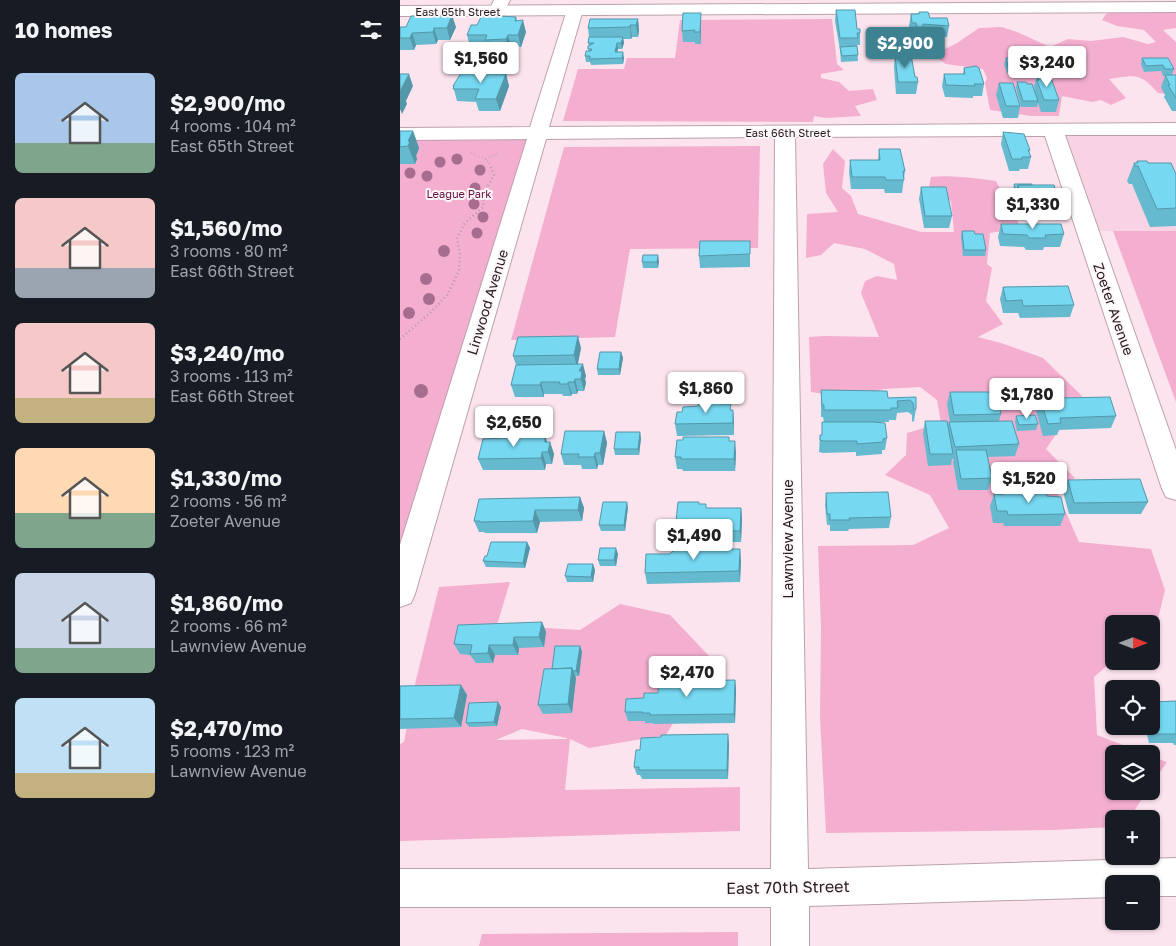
<!DOCTYPE html>
<meta charset="utf-8">
<style>
body{margin:0;font-family:"Golos Text",sans-serif;background:#20242c;color:#f1f3f6;height:100vh;display:flex;flex-direction:column;font-size:19px;white-space:nowrap}
*{box-sizing:border-box;margin:0}
p{font-size:16px;color:#9ea1a6}
.icon{flex:none;width:28px;height:28px;fill:none;stroke:currentColor;stroke-width:2;stroke-linecap:round;stroke-linejoin:round}
.map{position:relative;flex:1;overflow:hidden}
.panel{display:flex;flex-direction:column;background:#171b24;width:400px}
.panel>*{flex:none}
.needle{width:32px;rotate:90deg}
.buttons{position:absolute;left:705px;top:615px;display:grid;gap:10px}
.buttons a{display:grid;place-items:center;width:55px;height:55px;border-radius:8px;background:#171b24;box-shadow:0 1px 4px #0004;font-size:25px}
.price{position:absolute;translate:-50% -42px;padding:0 11px;border-radius:5px;background:#fff;color:#222;font-size:16px;line-height:32px;filter:drop-shadow(0 1px 2px #0008)}
.price::after{content:'';position:absolute;left:50%;top:30px;width:15px;height:11px;margin-left:-8px;background:inherit;clip-path:polygon(0 0,100% 0,50% 100%)}
.price.on{background:#3e8191;color:#fff}
ul{padding:0;list-style:none}
li{display:flex;align-items:center;gap:15px;height:125px;padding:0 15px}
li span{display:grid;place-items:center;flex:none;width:140px;height:100px;border-radius:8px;color:#555}
li>.icon{margin-inline-start:auto}
span .icon{width:60px;height:60px;fill:#fffc;stroke-width:1}
li b{font-size:21px}
h2{display:flex;justify-content:space-between;align-items:center;height:60px;padding:0 15px;font-size:21px}
main{display:flex;flex:1;min-height:0}
.map>svg:first-child{display:block}
.built{fill:#f8d3e4}
.green{fill:#f4aecf;fill-rule:evenodd}
.lines{fill:none;stroke-linecap:round;stroke-linejoin:round}
.street-casing{stroke:#bca1ad;stroke-width:2}
.secondary-casing{stroke:#bca1ad;stroke-width:2}
.path-far1{stroke:#b09da5;stroke-width:2;stroke-dasharray:0.5 2.5;stroke-linecap:butt}
.path{stroke:#b09da5;stroke-width:2.5;stroke-dasharray:1 3;stroke-linecap:butt}
.street{fill:#fff;fill-rule:evenodd}
.secondary{fill:#fff;fill-rule:evenodd}
.tree{fill:#a76d8e}
.wall{fill:#66bacf}
.shaded-wall{fill:#5397a9}
.building{fill:#77d8f1;stroke:#5397a9}
.labels{text-anchor:middle;dominant-baseline:central;stroke-width:4;stroke-linejoin:round;paint-order:stroke}
.far-street-label{font-size:11px;fill:#251b1f;stroke:#fdf7f9}
.far-park-label{font-size:11px;fill:#620c40;stroke:#fdf7f9}
.street-label{font-size:14px;fill:#251b1f;stroke:#fdf7f9}
.near-street-label{font-size:16px;fill:#251b1f;stroke:#fdf7f9}
</style>
<main>
<section class="panel">
<h2>10 homes<svg class="icon" aria-label="filters" viewBox="0 0 24 24"><path d="M4 7h16M4 17h16"/><circle cx="9" cy="7" r="2"/><circle cx="15" cy="17" r="2"/></svg></h2>
<ul>
<li><span style="background:linear-gradient(#a9c7e8 70%,#7fa58c 0)"><svg class="icon" aria-label="home" viewBox="0 0 24 24"><path d="M3 11l9-7 9 7M6 9v11h12V9"/></svg></span><div><b>$2,900/mo</b><p>4 rooms · 104 m²</p><p>East 65th Street</p></div></li>
<li><span style="background:linear-gradient(#f6c9c9 70%,#9aa5b1 0)"><svg class="icon" aria-label="home" viewBox="0 0 24 24"><path d="M3 11l9-7 9 7M6 9v11h12V9"/></svg></span><div><b>$1,560/mo</b><p>3 rooms · 80 m²</p><p>East 66th Street</p></div></li>
<li><span style="background:linear-gradient(#f6c9c9 75%,#c2b280 0)"><svg class="icon" aria-label="home" viewBox="0 0 24 24"><path d="M3 11l9-7 9 7M6 9v11h12V9"/></svg></span><div><b>$3,240/mo</b><p>3 rooms · 113 m²</p><p>East 66th Street</p></div></li>
<li><span style="background:linear-gradient(#ffd9b3 65%,#7fa58c 0)"><svg class="icon" aria-label="home" viewBox="0 0 24 24"><path d="M3 11l9-7 9 7M6 9v11h12V9"/></svg></span><div><b>$1,330/mo</b><p>2 rooms · 56 m²</p><p>Zoeter Avenue</p></div></li>
<li><span style="background:linear-gradient(#c9d6e8 75%,#7fa58c 0)"><svg class="icon" aria-label="home" viewBox="0 0 24 24"><path d="M3 11l9-7 9 7M6 9v11h12V9"/></svg></span><div><b>$1,860/mo</b><p>2 rooms · 66 m²</p><p>Lawnview Avenue</p></div></li>
<li><span style="background:linear-gradient(#bfe0f5 75%,#c2b280 0)"><svg class="icon" aria-label="home" viewBox="0 0 24 24"><path d="M3 11l9-7 9 7M6 9v11h12V9"/></svg></span><div><b>$2,470/mo</b><p>5 rooms · 123 m²</p><p>Lawnview Avenue</p></div></li>
</ul>
</section>
<div class="map">
<svg width="776" height="946" viewBox="0 0 776 946">
<rect width="100%" height="100%" fill="#fce4ee"/>
<!-- built -->
<path class="built" d="M653 130 776 132V231H687Z"/>
<!-- green -->
<path class="green" d="M721 10 744 13H776V28L763 30 776 42V95L758 93C740 72 735 75 709 79L726 98 711 105 701 100 692 102 662 96 659 116H631L590 110 585 83 587 78 583 69 546 64 537 58 539 52 557 43 579 28 602 27 617 32 650 47 668 39 691 41 723 37 748 44 756 42 744 30 717 26 702 20 706 14Z
M432 19 437 64 444 70 421 74V78L439 82 449 91 473 89 477 100 455 106 461 116 426 118 414 116 413 122 163 121 178 69H224L227 58H275L280 20Z
M138 133 0 596V134Z
M360 146 358 248 230 249 215 337 111 340 164 147Z
M433 149 445 161 442 188 451 196 458 214 521 232H554L551 201 528 192 531 177C553 175 574 178 596 181L621 228 590 233 587 264 592 268 586 301 603 324 578 337 601 343 643 358 682 396 646 449 675 478 657 492 679 542 751 549 765 590 757 623 751 627V624H714V660L694 677 697 735 746 754H714V791H747L729 819H714V827L652 830 426 833 420 717 421 628 418 546 513 545 549 528 530 495 485 475 506 455 507 433 541 423 537 400 520 387 484 389 450 398 411 392 409 337 424 336 479 337 461 293 465 281 477 276 497 280 494 264 465 249 434 243 421 255 406 258 407 214 438 212 426 193 423 164Z
M713 231H776V402Z
M110 582 97 625 180 630 220 604 270 615 311 658 266 735 189 748 170 739 165 790 340 787V831L0 841V744L4 742 16 680 39 587ZM122 729 167 738V739L96 740Z
M751 756 767 762 751 785Z
M338 932V946H79L82 934Z"/>
<g class="lines">
<!-- street casing -->
<g class="street-casing">
<path id="street" d="M94 0H110L103 14H91L89 11Z
M175 5 181 7 183 10 149 127 776 123V135H665L776 450V500L766 497 762 489 645 136 395 137 408 869 776 858V896H751V884H714V897L409 906V946H371V907H0V869H371L375 137 146 139 15 594 11 603 0 607V545L127 139 0 140V128L130 127 167 10 169 7Z"/>
</g>
<!-- secondary casing -->
<g class="secondary-casing">
<path id="secondary" d="M776 2V12L0 16V6Z"/>
</g>
<!-- path-far1 -->
<path class="path-far1" d="M71 153 85 159 91 165
M86 159 99 153"/>
<!-- path -->
<path class="path" d="M0 339 30 313 48 294 59 270 60 255 57 238 65 223 83 207 84 193 94 175 90 164"/>
<!-- street -->
<use href="#street" class="street"/>
<!-- secondary -->
<use href="#secondary" class="secondary"/>
</g>
<!-- trees -->
<g class="tree">
<circle cx="57" cy="159" r="5.5"/>
<circle cx="40" cy="162" r="5.5"/>
<circle cx="80" cy="170" r="5.5"/>
<circle cx="10" cy="173" r="5.5"/>
<circle cx="27" cy="176" r="5.5"/>
<circle cx="75" cy="188" r="5.5"/>
<circle cx="74" cy="204" r="5.5"/>
<circle cx="83" cy="217" r="5.5"/>
<circle cx="77" cy="233" r="5.5"/>
<circle cx="44" cy="251" r="6"/>
<circle cx="26" cy="279" r="6"/>
<circle cx="29" cy="299" r="6"/>
<circle cx="9" cy="313" r="6"/>
<circle cx="21" cy="391" r="7"/>
</g>
<!-- wall -->
<path class="wall" d="M436 10 460 33V45H457L458 61 441 62 440 50 435 21Z
M511 14 530 18 549 26 547 37 522 36V39H516L515 35H511L509 26Z
M116 17 117 20 126 32 121 47H111L109 51H88L87 47H70L67 35 77 25Z
M238 19 239 30 238 37H232L231 39H223L224 43 222 49H218L217 52 224 58 223 64 191 65 190 62H186L185 56 188 51 189 46 188 43 189 38 188 28Z
M301 25V44H295V42H283L282 31Z
M0 27H56L50 40H38L36 44 16 45 14 50H0Z
M63 50 65 56 63 61H55L53 55Z
M495 55 518 82 516 94H496L494 67Z
M606 58 627 67 626 73H607L604 64Z
M742 58 774 69 772 75H776V111H772L764 97 765 95 761 87 765 76H763L761 71 744 72 741 64Z
M564 68 584 84 582 96H573V98L545 97 542 86 544 74H563Z
M106 74 109 86 100 111H79L76 102 57 101 53 86Z
M637 75 659 100 656 112H641L638 103 637 107H621L616 88 617 82 627 84 635 91 634 87Z
M599 83 620 106 618 118H603L596 95Z
M0 131H13L19 148 16 156 17 159 15 164H0Z
M603 132 630 150 629 153 631 157 628 169H620L619 171H609L601 144Z
M479 149 505 171 502 193H485L484 189H451L449 172 450 160H478Z
M737 161 748 163 776 174V226L750 227 732 184H729L727 181 734 163H736Z
M614 184 632 185 658 197 654 209H618L615 197 616 196H614L613 191Z
M521 187 552 216 549 228H524L519 199Z
M601 224 664 234 660 247H644L643 250H626L624 247 600 246 598 237Z
M562 231 575 234 586 250 585 256H563L561 237Z
M350 254V267L300 268 299 256Z
M259 261 258 268H243L242 262Z
M603 287 674 305 670 317 620 318 618 313H603L600 299Z
M181 348 178 364 186 376 185 379 186 383 184 391H178L177 394H172L171 396H163L162 394H144V397H115L111 385 116 365 113 356Z
M221 352 223 358 220 375H198L197 369Z
M421 390 488 398 516 397V409L514 421 512 422V415L508 412 497 413 496 420H489V422H475L487 438 485 450H482V454L456 456V452L423 453 419 452 420 435H422L424 422 423 417H421Z
M550 392 601 414 599 421 619 444 615 456 588 457 592 478 588 490H558L553 462 554 459H552L551 465 528 466 523 433 525 421 548 425 549 422H550L547 404Z
M650 394 716 416 711 428 659 430 657 435 643 436 636 411 640 398H649Z
M333 410 334 435 277 436 275 424Z
M616 416 638 424 636 430 617 431 615 422Z
M204 431 207 443 203 465H198L197 469H182L181 465H164L161 454Z
M145 436 147 442H150L154 454 152 464H146L145 470H83L78 459Z
M241 438 239 455H215L214 449Z
M329 441 336 453 335 471H283L282 469H277L275 457Z
M668 480 748 502 741 514H669L663 492Z
M604 492 647 496 665 514 660 526H604L603 523H593L590 506 594 494H603Z
M426 493 491 517 489 528 449 529 448 531H430V525H427L425 505Z
M180 497 184 508 182 521 140 522 137 533H85L84 532H79L74 521Z
M300 504H306V508H341L342 519 341 542 277 543 275 531Z
M228 507 225 531H201L199 525Z
M127 542 130 548 125 568 86 567 83 561 87 556Z
M292 549 341 560 340 582 247 584 245 573 269 554Z
M218 554 216 566H200L198 560Z
M193 564 195 570 193 582H167L165 576Z
M142 622 146 632 144 647 119 648 118 655H95L93 663H76L70 655 60 654 54 644Z
M182 651 179 676H175L176 678 172 713 143 714 138 705 152 669Z
M281 679 282 681 335 680 336 690 335 723 253 724V723H245V721H228L225 712 244 698 258 693Z
M61 685 67 695 61 727 0 729V686Z
M776 701V745H774L773 743H749L747 735H742L740 727V726H751V702Z
M98 702 101 707 97 726 69 727 66 723Z
M329 743 328 779H242L240 775H237L234 767Z"/>
<!-- shaded-wall -->
<path class="shaded-wall" d="M301 13V44L300 32Z
M52 15 56 27 50 40 47 28Z
M238 19 239 30 238 37 236 25Z
M123 20 126 32 121 47 118 35Z
M230 25 232 37 231 39 230 27Z
M34 28 38 40 36 44 33 32Z
M12 33 16 45 14 50 10 38Z
M108 35 111 47 109 51 106 39Z
M223 37 224 43 222 49 221 43Z
M217 43 218 49 216 58 215 52Z
M63 50 65 56 63 61 61 55Z
M223 52 224 58 223 64 222 58Z
M9 74 13 86 6 101 7 104 2 114 0 109V91Z
M106 74 109 86 100 111 96 99Z
M13 131 19 148 16 156 17 159 15 164 8 146V141Z
M258 255 259 261 258 268 257 262Z
M178 336 181 348 177 367 174 355Z
M221 352 223 358 220 375 219 369Z
M183 364 186 376 185 379 186 383 184 391 179 371Z
M175 379 178 391 177 394 174 382Z
M141 382 144 394V397L140 385Z
M168 382 172 394 171 396 168 384Z
M333 410 334 422V435L333 423Z
M204 431 207 443 203 465 200 453Z
M240 432 241 438 239 455 238 449Z
M145 436 149 448 150 442 154 454 152 464 145 442Z
M335 441 336 453 335 471 334 459Z
M142 452 146 464 145 470 141 458Z
M195 453 198 465 197 469 194 457Z
M180 497 184 508 182 521 178 510Z
M227 502 228 507 225 531 224 525Z
M341 508 342 519 341 542 340 531Z
M135 510 140 522 137 533 133 521Z
M127 542 130 548 125 568 123 563Z
M216 548 218 554 216 566 214 560Z
M340 549 341 560 340 582 339 571Z
M193 564 195 570 193 582 191 577Z
M142 622 146 632 144 647 139 637Z
M114 637 119 648 118 655 113 645Z
M89 645 95 655 93 663 88 653Z
M180 646 182 651 179 676 176 671Z
M172 668 176 678 172 713 168 704Z
M335 680 336 690 335 723 334 714Z
M61 685 67 695 61 727 54 718Z
M98 702 101 707 97 726 94 722Z
M328 734 329 743 328 779 327 770Z"/>
<!-- building -->
<path class="building" d="M436 10H455L457 29H460V33H457L458 38H440Z
M519 12H528L530 18H547L549 26 523 24V27H517L516 23H512L511 14H519Z
M283 13H301L300 32H294L295 30 282 31Z
M52 15 47 28H34L33 32 12 33 10 38H0V27H6L11 16Z
M82 15 116 17 115 21 123 20 118 35H108L106 39 85 40 87 35H67L71 25H77Z
M190 19H238L236 25H230V27L188 28Z
M189 37H223L221 43H217L215 52H223L222 58 190 59V56H185L186 51H191L192 49H188V46L194 43H188Z
M457 46 458 55 442 56 440 47Z
M55 50H63L61 55H53Z
M495 55H511L515 77H517L518 82H498Z
M606 58H624L627 67H608Z
M742 58H768L774 69H765L763 65 746 66Z
M576 66 579 68 584 84H574L575 86 546 85 544 74H565L564 68Z
M61 73 106 74 96 99H75L79 89H53L54 86H53Z
M0 74H9L0 91Z
M637 75H648L651 78 659 100H644L637 80H639Z
M765 75H776V98L768 85H770Z
M617 82H626L627 84H632L638 101H623Z
M599 83H613L620 106H606Z
M0 131H13L8 141H10L8 146 0 147Z
M603 132 624 134 630 150H628L631 157H622V159H612Z
M479 149H500L505 171H503L504 180H486L485 177H452L450 160H480Z
M737 161H747L748 163H771L776 174V208L757 209 738 166H735L734 163H738Z
M614 184H632V185H618L617 190H616Z
M618 185H654L658 197H621Z
M521 187H546L552 216H525Z
M601 224H661L664 234 645 235 646 238H629L627 235 603 234Z
M562 231H574L575 234H583L586 250H564Z
M300 241H350V254L299 256Z
M243 255H258L257 262H242Z
M668 286 674 305 623 306 622 300 606 301 603 287Z
M178 336 174 355 113 356 118 337Z
M200 352H221L219 369H197Z
M183 364 179 371H182L181 379H175L174 382H168V384H159L160 382H141L140 385H111L116 365Z
M421 390 487 391 488 398 516 397V409L514 410 513 403 510 400 497 401 498 408H491V410H424V405H422Z
M550 392H597L601 414 554 415Z
M650 394H659L660 398 710 397 716 416 660 418 661 423 648 424 640 398H652Z
M299 403 331 404 330 410H333V423L275 424 277 412H282L283 407 298 406Z
M635 415 638 424 619 425 616 416Z
M525 421H547L553 454H530Z
M612 421 619 444 555 447 549 422Z
M422 422H473L485 423 487 438 483 439V442L457 444V441H423L420 440V435H422Z
M165 431H204L200 453H195L194 457H178L179 454H161Z
M216 432H240L238 449H214Z
M145 436V442H150L148 452H142L141 458 78 459 83 439Z
M283 437H329V441H335L334 459H281V457H275L277 440H283Z
M556 450H586L592 478 561 479Z
M740 479 748 502 674 503 668 480Z
M488 492 491 517 449 518 450 520H430V514H427L426 493Z
M604 492H646L647 496 661 497 665 514 608 515 607 511H597L594 494H604Z
M180 497 178 510H135L133 521 80 522V521H74L79 499Z
M203 502H227L224 525H199Z
M278 502H299V504H306V508H341L340 531H275Z
M91 542H127L123 563 83 561 85 556H87Z
M282 545H289L292 549H340L339 571 245 573 246 554H269Z
M200 548H216L214 560H198Z
M168 564H193L191 577 165 576Z
M142 622 139 637H114L113 645H89L88 653 70 654 72 645 54 644 58 625Z
M155 646H180L176 671H173L172 668 152 669Z
M172 668 168 704 138 705 144 669Z
M259 679H281V681L335 680 334 714 250 715V713H242L243 712H225L226 699 244 698V693H258Z
M61 685 54 718 0 719V686Z
M776 701V734H757L754 726H751V718L752 717 751 715V702Z
M98 702 94 722 66 723 69 703Z
M328 734 327 770H239V767H234L236 750H240L241 738 261 737V735Z"/>
<g class="labels">
<!-- far-street labels -->
<g class="far-street-label">
<text x="58" y="11">East 65th Street</text>
<text x="388" y="132">East 66th Street</text>
</g>
<!-- far-park labels -->
<g class="far-park-label">
<text x="59" y="193">League Park</text>
</g>
<!-- street labels -->
<g class="street-label">
<text transform="translate(87 302) rotate(-73)">Linwood Avenue</text>
<text transform="translate(714 309) rotate(71)">Zoeter Avenue</text>
<text transform="translate(387 539) rotate(-90)">Lawnview Avenue</text>
</g>
<!-- near-street labels -->
<g class="near-street-label">
<text transform="translate(388 887) rotate(-1)">East 70th Street</text>
</g>
</g>
</svg>
<div class="buttons">
<a><svg class="needle" viewBox="-14 -14 28 28"><path d="M0-13l5 13h-10z" fill="#e53935"/><path d="M0 13l5-13h-10z" fill="#9ea1a6"/></svg></a>
<a><svg class="icon" aria-label="locate" viewBox="0 0 24 24"><circle cx="12" cy="12" r="6"/><path d="M12 2v4M12 18v4M2 12h4M18 12h4"/></svg></a>
<a><svg class="icon" aria-label="layers" viewBox="0 0 24 24"><path d="M12 4l9 5-9 5-9-5zM3 14l9 5 9-5"/></svg></a>
<a>+</a>
<a>−</a>
</div>
<b class="price on" style="left:505px;top:69px">$2,900</b>
<b class="price" style="left:81px;top:84px">$1,560</b>
<b class="price" style="left:647px;top:88px">$3,240</b>
<b class="price" style="left:633px;top:230px">$1,330</b>
<b class="price" style="left:306px;top:414px">$1,860</b>
<b class="price" style="left:627px;top:420px">$1,780</b>
<b class="price" style="left:114px;top:448px">$2,650</b>
<b class="price" style="left:629px;top:504px">$1,520</b>
<b class="price" style="left:294px;top:561px">$1,490</b>
<b class="price" style="left:287px;top:698px">$2,470</b>
</div>
</main>
